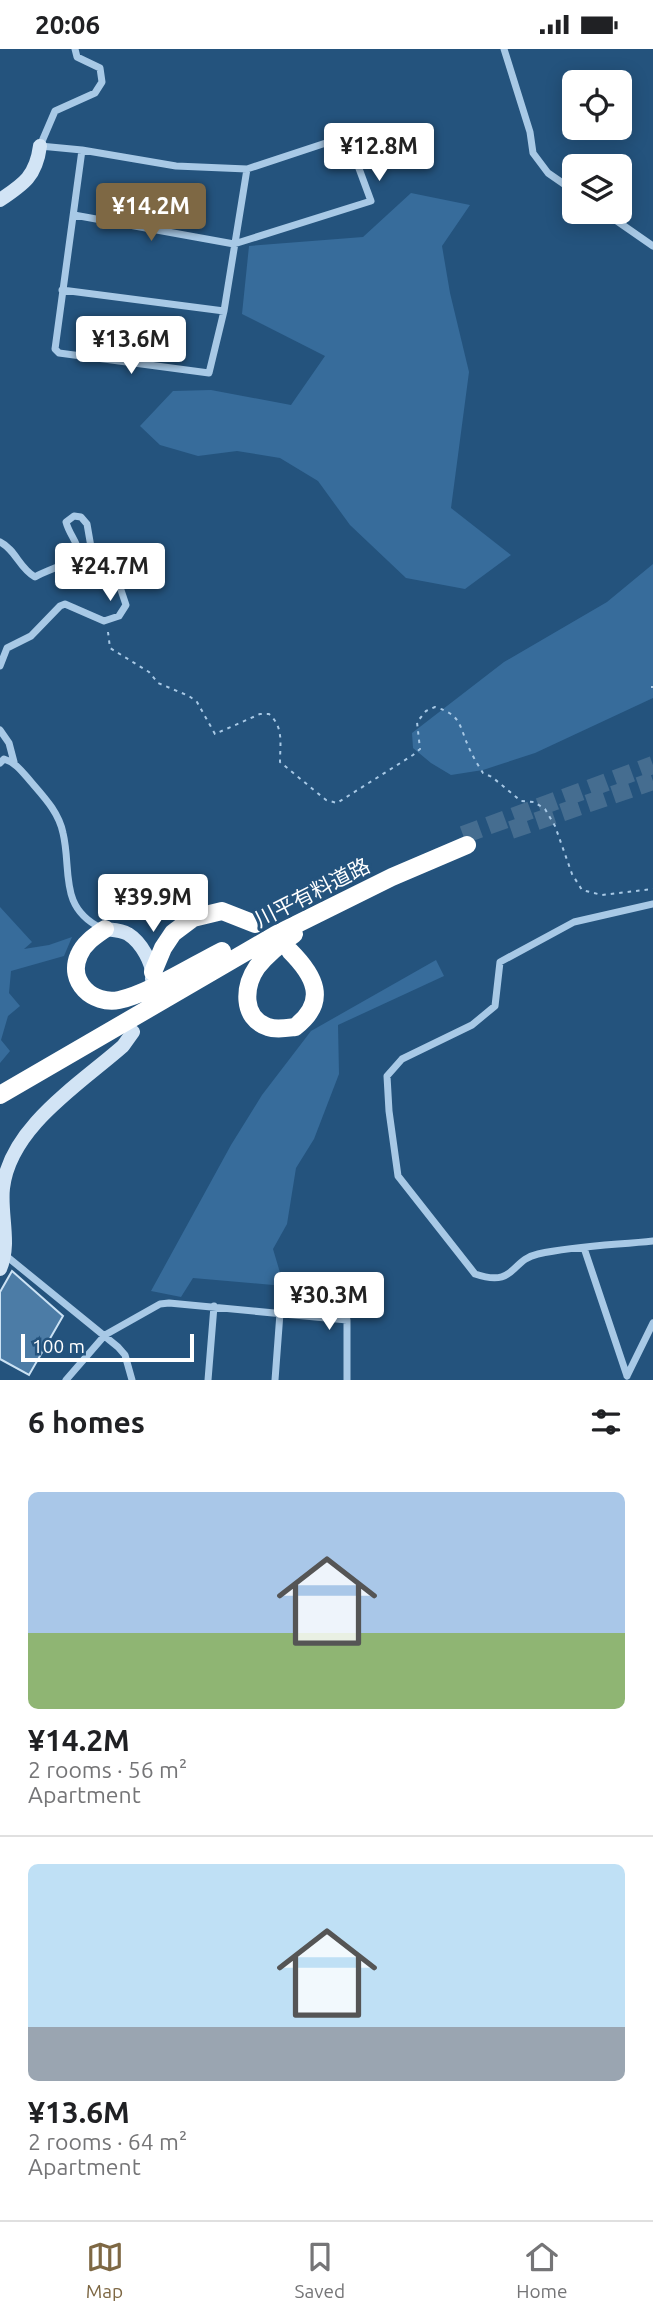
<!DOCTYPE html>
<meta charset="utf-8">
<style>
body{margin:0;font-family:Ubuntu,"Noto Sans JP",sans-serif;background:#f6f6f6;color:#202124;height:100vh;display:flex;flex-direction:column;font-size:26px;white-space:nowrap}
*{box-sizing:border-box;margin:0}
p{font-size:23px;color:#757577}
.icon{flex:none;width:38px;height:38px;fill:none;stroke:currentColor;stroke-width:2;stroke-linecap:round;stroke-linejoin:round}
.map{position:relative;height:1331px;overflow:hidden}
.panel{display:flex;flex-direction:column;background:#fff;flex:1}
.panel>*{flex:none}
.fabs{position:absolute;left:562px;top:21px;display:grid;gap:14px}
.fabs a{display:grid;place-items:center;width:70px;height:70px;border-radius:10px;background:#fff;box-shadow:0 4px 18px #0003;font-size:35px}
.scale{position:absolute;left:21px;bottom:18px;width:173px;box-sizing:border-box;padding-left:7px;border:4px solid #fff;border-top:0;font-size:19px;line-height:24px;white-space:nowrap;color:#fff;-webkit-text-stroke:5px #24537d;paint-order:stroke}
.price{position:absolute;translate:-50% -60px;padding:0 16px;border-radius:7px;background:#fff;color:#222;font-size:23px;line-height:46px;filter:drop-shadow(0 2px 4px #0008)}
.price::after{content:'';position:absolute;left:50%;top:42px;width:21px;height:16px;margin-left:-10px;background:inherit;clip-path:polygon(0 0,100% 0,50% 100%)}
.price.active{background:#7e6844;color:#fff}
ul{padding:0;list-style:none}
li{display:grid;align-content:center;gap:14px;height:371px;padding:0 28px}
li+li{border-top:2px solid #e0e0e0}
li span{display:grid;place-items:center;height:217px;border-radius:10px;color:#555}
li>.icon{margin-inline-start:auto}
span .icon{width:126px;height:126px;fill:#fffc;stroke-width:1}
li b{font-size:30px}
h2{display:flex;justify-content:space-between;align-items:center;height:84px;padding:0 28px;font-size:30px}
.status{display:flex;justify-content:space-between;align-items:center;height:49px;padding:0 35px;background:#fff;direction:ltr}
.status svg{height:19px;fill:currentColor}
.dock{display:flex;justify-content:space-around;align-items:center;height:98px;border-top:2px solid #e0e0e0;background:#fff;font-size:19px;color:#757577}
.dock a{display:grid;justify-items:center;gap:4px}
.dock .active{color:#7e6844}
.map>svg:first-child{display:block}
.green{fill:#376c9b}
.building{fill:#4c7ca6;stroke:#cbe2f4;stroke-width:2}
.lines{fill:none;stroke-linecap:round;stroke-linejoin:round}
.highway-tunnel{stroke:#456d90;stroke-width:18;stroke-dasharray:18 9;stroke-linecap:butt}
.path{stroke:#a8c9e6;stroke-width:2;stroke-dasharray:3.5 5;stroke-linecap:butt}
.street{stroke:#a8c9e6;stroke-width:7}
.secondary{stroke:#d2e4f5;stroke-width:14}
.highway{stroke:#fff;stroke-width:18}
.labels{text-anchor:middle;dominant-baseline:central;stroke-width:6;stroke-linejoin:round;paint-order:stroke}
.street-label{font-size:21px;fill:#fff;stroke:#24537d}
</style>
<div class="status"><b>20:06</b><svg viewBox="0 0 49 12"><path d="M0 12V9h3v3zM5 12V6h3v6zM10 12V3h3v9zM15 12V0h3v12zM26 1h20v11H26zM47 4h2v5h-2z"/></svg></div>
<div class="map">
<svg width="653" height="1331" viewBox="0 0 653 1331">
<rect width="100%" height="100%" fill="#24537d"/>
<!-- green -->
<path class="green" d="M411 144 470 156 442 197 450 244 469 323 451 459 511 506 465 540 406 529 350 476 318 432 280 409 237 402 198 407 160 396 140 377 173 342 211 341 291 356 325 307 242 265 249 197 363 188Z
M653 515V649L535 704 483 721 451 726 431 714 413 699 412 684 504 613 607 553Z
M0 858 32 893 24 900 49 896 72 888 64 907 11 922 9 944 20 957 8 967 1 991 10 1002 0 1014Z
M436 911 444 927 338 976 339 1025 314 1090 296 1119 287 1175 273 1200 284 1237 193 1229 181 1248 151 1242 231 1096 262 1046 311 982Z"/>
<!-- building -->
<path class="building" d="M12 1222 63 1267 29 1326 0 1310V1243Z"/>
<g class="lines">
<!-- highway-tunnel -->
<path class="highway-tunnel" d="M511 781 653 732
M463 786 653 716"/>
<!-- path -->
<path class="path" d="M108 583 110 599 149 623 158 634 189 647 197 653 215 685 260 665H269C284 678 280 695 280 713L326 751 337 754 413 706 420 700 417 673 426 662 435 658C462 666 459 677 469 699 473 708 478 716 483 724L492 728 521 752 534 753 545 760 555 777 572 825 582 841 602 846 653 840
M651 638H653"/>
<!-- street -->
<path class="street" d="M504 0 530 83 533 104 548 124 574 142
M82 101 55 300 59 304 209 324 224 262 247 120
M604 163 653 197
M74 166 234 195 371 152 347 87 247 120 176 117 82 101 40 97 55 62 95 44 102 33 100 19 77 8 75 0
M62 241 224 262
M0 493C16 501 19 519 35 528 49 520 69 516 79 504 77 492 69 485 66 473L74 467 81 468 87 475 91 498 120 538 126 556 119 567 104 572 65 555 60 557 31 587 7 599 0 617
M0 681 9 694 14 713
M0 714 4 710C17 714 23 724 32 734 45 749 59 764 63 784 72 821 58 858 101 879
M653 855 574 873 500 913 495 957 472 976 402 1010 387 1027 389 1062 398 1127 475 1225C516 1239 510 1211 538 1205 575 1197 615 1196 653 1192
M584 1199 627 1327
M5 1206 118 1298 125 1306 132 1331
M627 1327 653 1274
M66 1331 105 1286 160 1255 169 1254 347 1271V1331
M208 1331 214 1257
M275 1331 280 1264"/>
<!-- secondary -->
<path class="secondary" d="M0 151C24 135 36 127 40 97
M105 880C113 881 121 881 128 885 141 893 154 915 152 930
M0 1220C11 1195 0 1165 3 1139 10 1078 80 1035 123 997L133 983"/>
<!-- highway -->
<path class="highway" d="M105 880C95 887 84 894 79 906 67 933 93 956 119 951 148 945 194 916 222 902
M290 902C314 926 329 952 295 978 287 979 276 981 268 978 241 969 244 937 257 918 267 905 281 894 294 885
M153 923 163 899 173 884 193 869 222 862 255 875
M0 1046 277 885 392 828 467 796"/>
</g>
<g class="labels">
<!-- street labels -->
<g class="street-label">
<text transform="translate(312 843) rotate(-27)">川平有料道路</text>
</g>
</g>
</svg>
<div class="fabs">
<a><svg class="icon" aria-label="locate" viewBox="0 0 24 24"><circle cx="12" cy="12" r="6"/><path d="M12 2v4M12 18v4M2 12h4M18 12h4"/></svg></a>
<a><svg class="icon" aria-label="layers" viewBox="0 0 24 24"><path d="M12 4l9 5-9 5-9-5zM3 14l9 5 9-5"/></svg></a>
</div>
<div class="scale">100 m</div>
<b class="price" style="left:379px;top:134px">¥12.8M</b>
<b class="price active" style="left:151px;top:194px">¥14.2M</b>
<b class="price" style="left:131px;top:327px">¥13.6M</b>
<b class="price" style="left:110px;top:554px">¥24.7M</b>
<b class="price" style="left:153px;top:885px">¥39.9M</b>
<b class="price" style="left:329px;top:1283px">¥30.3M</b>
</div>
<section class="panel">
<h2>6 homes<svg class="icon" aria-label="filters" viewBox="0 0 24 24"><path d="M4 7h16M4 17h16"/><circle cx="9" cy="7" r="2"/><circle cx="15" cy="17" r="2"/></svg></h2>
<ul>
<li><span style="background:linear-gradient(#a9c7e8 65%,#8fb573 0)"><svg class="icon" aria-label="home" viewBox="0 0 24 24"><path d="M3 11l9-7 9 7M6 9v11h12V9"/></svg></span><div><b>¥14.2M</b><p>2 rooms · 56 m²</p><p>Apartment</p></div></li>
<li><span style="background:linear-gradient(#bfe0f5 75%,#9aa5b1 0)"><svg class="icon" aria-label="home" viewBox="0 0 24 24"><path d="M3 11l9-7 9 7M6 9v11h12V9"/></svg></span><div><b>¥13.6M</b><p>2 rooms · 64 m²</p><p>Apartment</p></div></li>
</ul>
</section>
<nav class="dock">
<a class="active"><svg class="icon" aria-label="map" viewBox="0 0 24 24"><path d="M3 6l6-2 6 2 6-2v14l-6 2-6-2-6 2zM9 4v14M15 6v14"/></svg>Map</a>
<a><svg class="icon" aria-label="saved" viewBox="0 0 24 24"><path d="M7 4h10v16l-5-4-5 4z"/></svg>Saved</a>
<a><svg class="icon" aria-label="home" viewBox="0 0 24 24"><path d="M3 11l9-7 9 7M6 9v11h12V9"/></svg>Home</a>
</nav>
